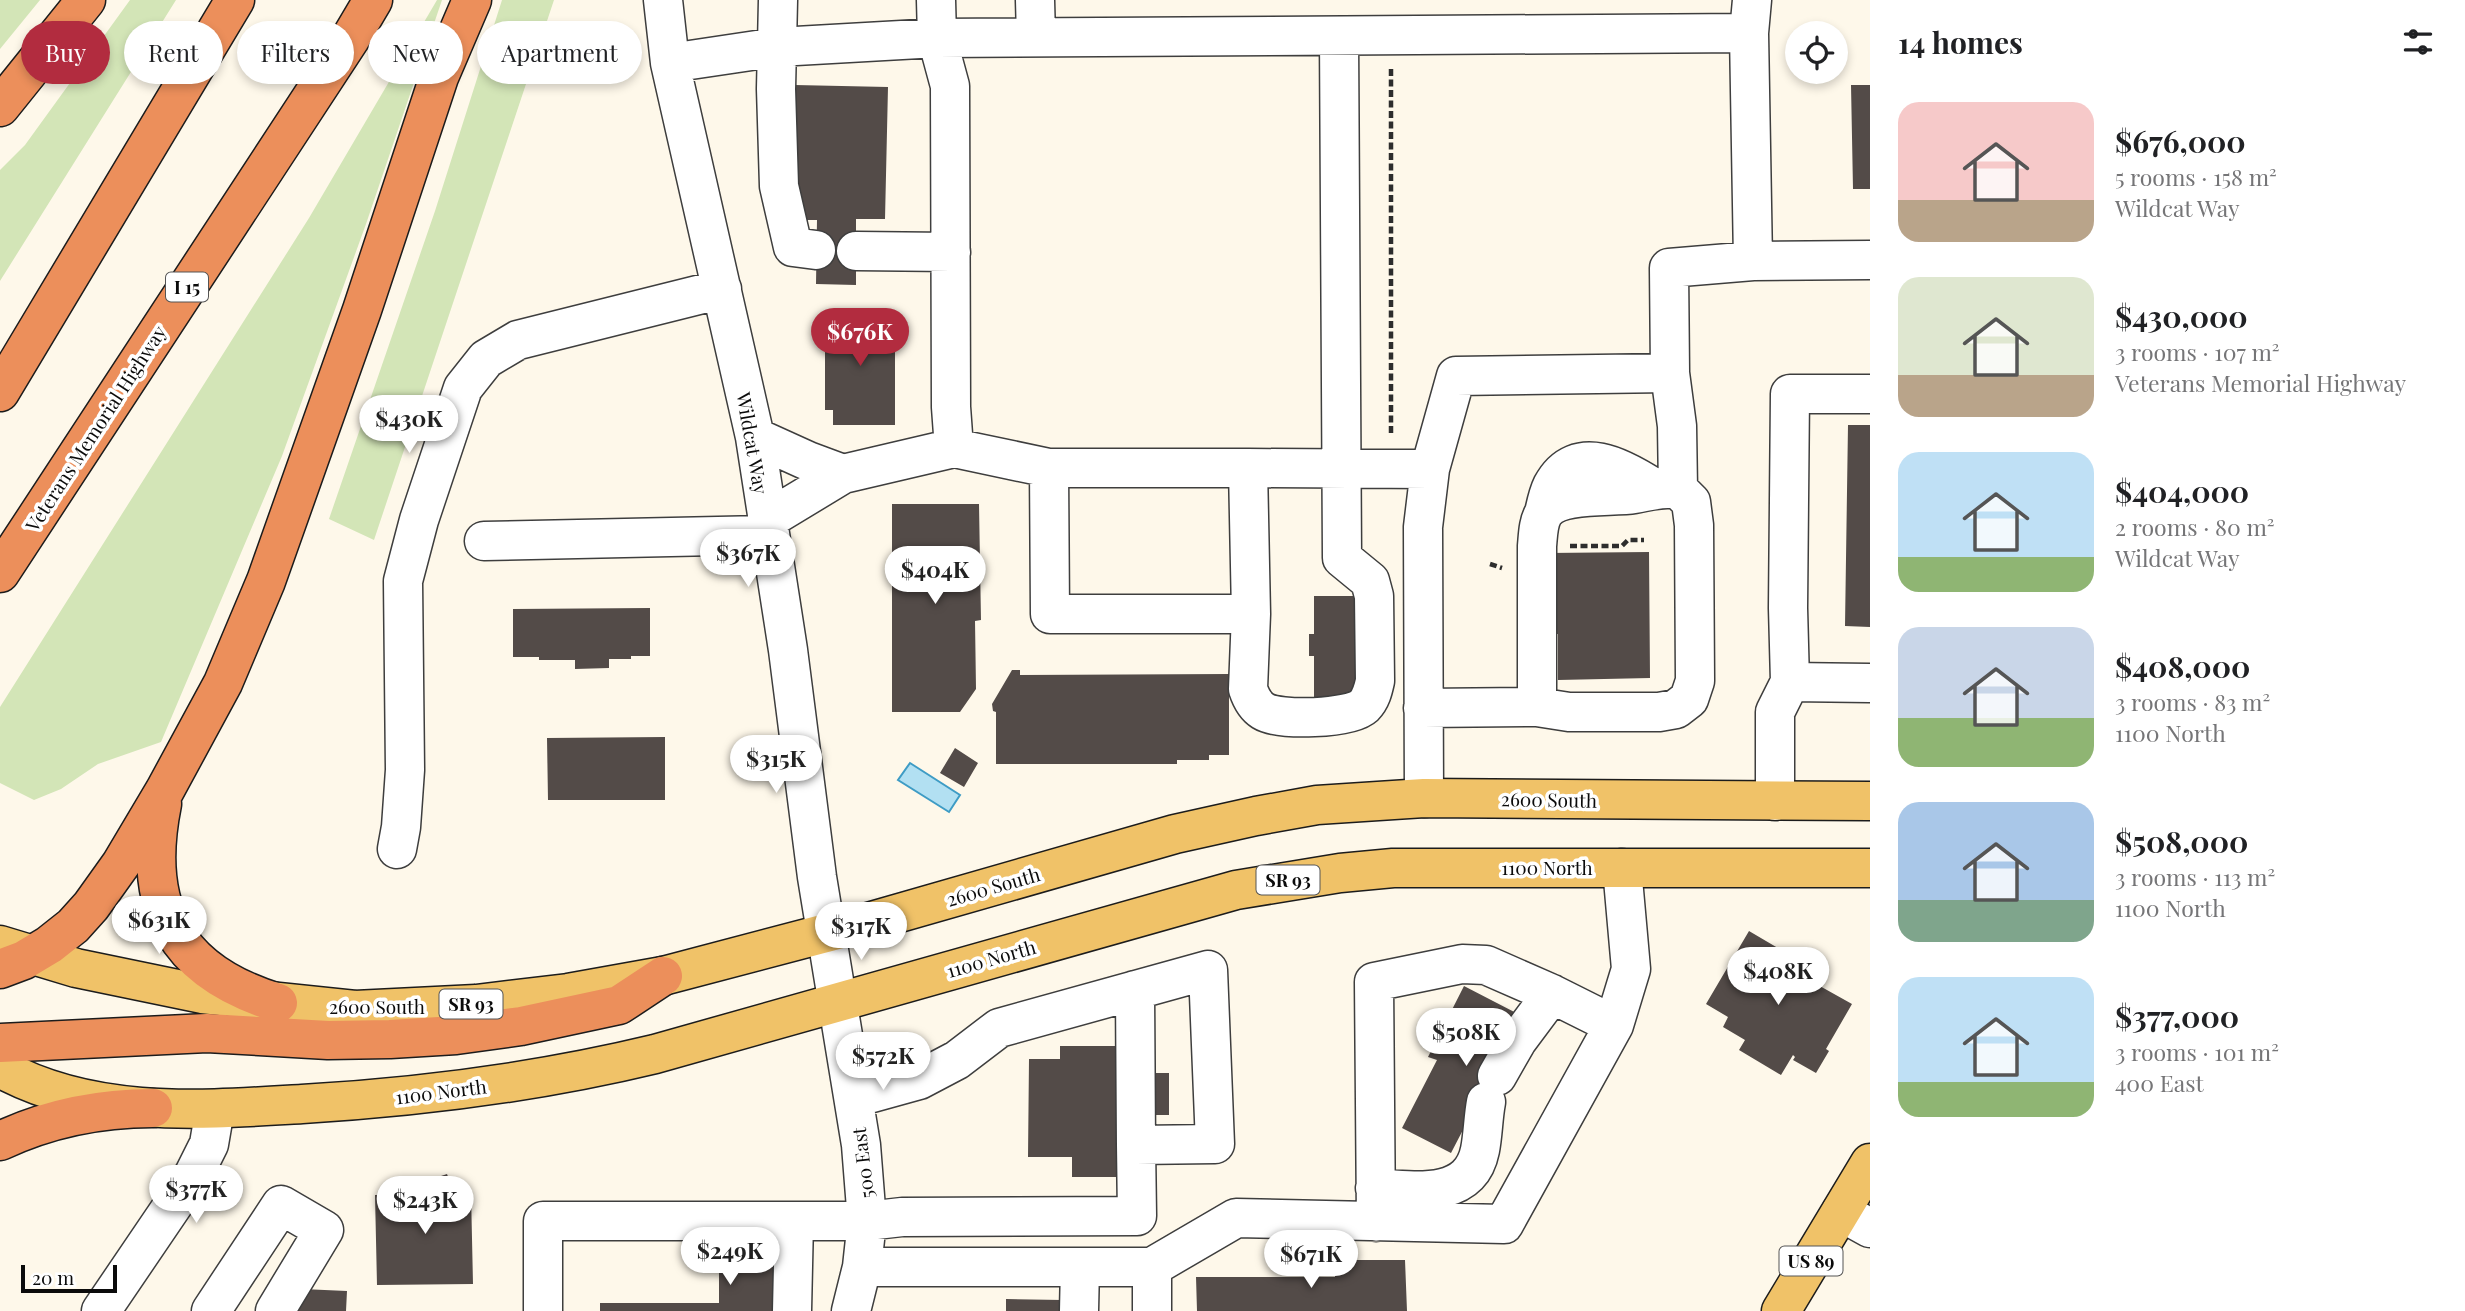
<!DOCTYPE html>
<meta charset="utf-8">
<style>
body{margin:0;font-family:"Playfair Display",serif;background:#f2f2f2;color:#202124;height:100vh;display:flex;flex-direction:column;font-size:26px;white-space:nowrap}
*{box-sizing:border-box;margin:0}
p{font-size:23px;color:#757577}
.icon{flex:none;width:38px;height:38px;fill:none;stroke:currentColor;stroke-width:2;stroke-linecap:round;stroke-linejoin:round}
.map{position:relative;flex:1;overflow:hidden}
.sheet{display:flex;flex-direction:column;background:#fff;width:595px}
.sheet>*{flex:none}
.hud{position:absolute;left:21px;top:21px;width:665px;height:63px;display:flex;gap:14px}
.buttons{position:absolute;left:1785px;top:21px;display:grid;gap:14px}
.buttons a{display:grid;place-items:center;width:63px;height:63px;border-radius:50%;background:#fff;box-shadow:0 4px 10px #0003;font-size:35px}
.scale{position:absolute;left:21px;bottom:18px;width:96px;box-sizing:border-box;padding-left:7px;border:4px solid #0b0b0b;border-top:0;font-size:19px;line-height:24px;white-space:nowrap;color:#0b0b0b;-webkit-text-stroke:5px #fff;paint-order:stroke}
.price{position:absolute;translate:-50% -60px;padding:0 16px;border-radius:24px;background:#fff;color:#222;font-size:23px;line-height:46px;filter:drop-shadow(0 2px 4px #0008)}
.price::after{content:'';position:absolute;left:50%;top:42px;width:21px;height:16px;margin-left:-10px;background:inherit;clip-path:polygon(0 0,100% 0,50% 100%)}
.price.on{background:#b22c3f;color:#fff}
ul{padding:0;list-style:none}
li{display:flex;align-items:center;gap:21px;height:175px;padding:0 28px}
li span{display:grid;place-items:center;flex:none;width:196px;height:140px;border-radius:21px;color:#555}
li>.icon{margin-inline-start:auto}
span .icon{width:84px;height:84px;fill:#fffc;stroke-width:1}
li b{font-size:30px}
h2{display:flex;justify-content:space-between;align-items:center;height:84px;padding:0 28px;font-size:30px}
.tag{padding:0 24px;border-radius:32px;background:#fff;box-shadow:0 4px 10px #0003;font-size:24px;line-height:63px}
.tag.on{background:#b22c3f;color:#fff}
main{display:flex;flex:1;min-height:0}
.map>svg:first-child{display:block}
.green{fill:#d3e5b7}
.water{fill:#b2e0f2;stroke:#3e9cc5;stroke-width:2}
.building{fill:#534b48}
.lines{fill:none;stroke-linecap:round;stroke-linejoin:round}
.minor-casing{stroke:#3e3e3e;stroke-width:41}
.major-casing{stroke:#1c1c1c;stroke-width:41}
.highway-casing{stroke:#1c1c1c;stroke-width:41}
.path{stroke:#2d2d2d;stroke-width:4.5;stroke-dasharray:7 3.5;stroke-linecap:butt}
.minor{stroke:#fff;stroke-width:38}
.major{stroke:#f0c268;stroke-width:38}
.highway{stroke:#ec8f5b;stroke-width:38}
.labels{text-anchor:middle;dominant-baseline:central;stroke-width:7;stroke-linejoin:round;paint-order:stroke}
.shield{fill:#fff;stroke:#545454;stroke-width:2}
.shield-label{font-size:18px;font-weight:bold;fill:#0b0b0b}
.street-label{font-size:19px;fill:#0b0b0b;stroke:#fff}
</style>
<main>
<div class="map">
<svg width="1870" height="1311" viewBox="0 0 1870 1311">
<rect width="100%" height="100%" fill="#fef8ea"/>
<!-- green -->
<path class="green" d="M0 0H40L0 49Z
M130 0H176L0 281V170L25 145Z
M437 0H442L366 224 282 456 161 742 98 764 61 789 34 800 0 783V707L309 218Z
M502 0H554L374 540 329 519 435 211Z"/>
<!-- water -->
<path class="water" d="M910 763 960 795 949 812 898 780Z"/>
<!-- building -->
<path class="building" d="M795 85 888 87 885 219H856V285L816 284 817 220H793Z
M1851 85H1870V189H1853Z
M825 313H895V425H833V410H825Z
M1848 425H1870V627L1845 626Z
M892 504H979L981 620 975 621 976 689 960 712H892Z
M1649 552 1650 678 1558 680V634H1547V553Z
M1314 596H1361V699H1314V656H1309V634H1314Z
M650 608V656H631V659H609V668L575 669V660H539V657H513V609Z
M1012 670H1020V675L1229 674V755H1209V760H1177V764H996V712L993 711 992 704Z
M665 737V800H548L547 738Z
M955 748 978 763 964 787 940 773Z
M1749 931 1824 975 1818 985 1852 1004 1826 1049 1829 1051 1816 1073 1793 1060 1795 1057 1793 1055 1781 1075 1739 1050 1745 1040 1723 1027 1728 1017 1706 1004Z
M1464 986 1522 1016 1511 1083 1498 1108 1479 1099 1451 1153 1402 1128 1437 1060 1428 1057Z
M1060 1046H1123V1073H1169V1115H1117V1177H1072V1157H1028L1029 1059H1060Z
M447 1174 454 1193H471L473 1284 377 1285 375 1195 420 1194 417 1184Z
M719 1252H780L779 1311H600V1303H719Z
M1335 1260H1405L1407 1311H1197L1196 1277H1335Z
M302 1289 347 1291 346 1311H286V1306L301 1307Z
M1006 1299 1062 1300 1063 1311H1006Z"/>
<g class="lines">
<!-- minor casing -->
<g class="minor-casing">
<path id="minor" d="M663 0 670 63 755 437 788 650 817 877 861 1145 867 1221 862 1267 851 1311
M778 0 776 89 779 186 793 247 816 250
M936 0 937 38 1749 33
M1035 0 1036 37
M1752 0 1749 33 1753 261
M670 63 778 47 937 38 950 86 951 407 954 448
M856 251 951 252
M755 437 808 461 843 474
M1049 468H1248
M1430 469 1456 376 1670 373 1669 268 1753 261 1870 260
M1544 513C1546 504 1548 494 1552 486 1576 441 1623 468 1654 488
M767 520 843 474 954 448 1049 468 1050 614H1251L1248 468 1430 469 1423 527 1424 798
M484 541 769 535
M1251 614 1248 689C1251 698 1255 706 1263 711 1279 721 1350 719 1364 706 1371 699 1373 690 1375 681L1374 596 1370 581 1342 558 1339 36
M1790 682 1870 683
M1537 707V546C1538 536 1538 522 1544 513 1559 491 1611 498 1634 494 1651 491 1659 488 1678 489
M1423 708 1537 707 1569 712H1659L1676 709 1689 699 1695 681 1694 525 1691 502 1678 489 1677 426 1670 373
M1775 801V712L1790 682 1788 608 1790 394H1870
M397 849 401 827 405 770 403 581 419 520 463 388 486 359 518 340 722 289
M1135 990 1136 1145
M1497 1076 1517 1041 1552 994
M1375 1188C1414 1191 1470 1200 1480 1150 1483 1135 1483 1118 1486 1102
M1841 1212 1870 1228
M1376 1222 1374 982 1462 964 1486 965 1552 994 1614 1025
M862 1267H1152L1236 1218 1504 1224 1614 1025 1631 969 1622 868
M1152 1267V1311
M101 1311 194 1174 209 1144 215 1109
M211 1311 281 1205 324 1230 275 1311
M543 1311V1221H867L902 1217 1137 1216 1136 1145 1215 1144 1208 970 999 1028 957 1060 919 1080 854 1098
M792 1311 794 1221
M1079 1311 1080 1267"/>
</g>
<!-- major casing -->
<g class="major-casing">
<path id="major" d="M0 945 76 968 202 994 355 1010 476 1004 568 993 663 976 868 922 1175 834 1256 816 1317 805 1424 798 1870 801
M0 1068C93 1119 200 1110 302 1104 421 1097 539 1082 655 1054L1236 890 1340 873 1393 868H1870
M1781 1311 1870 1163"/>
</g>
<!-- highway casing -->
<g class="highway-casing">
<path id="highway" d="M0 107 86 0
M0 392 235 0
M0 573 350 39 373 0
M162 804C141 908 176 972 278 1003
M0 969 24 960 49 945 73 926 91 906 121 864 165 790 223 683 266 581 362 310 439 77 472 0
M0 1043 207 1033 328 1040 390 1039 456 1035 521 1026 619 1005 663 976
M0 1141C49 1118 99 1108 153 1108"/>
</g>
<!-- path -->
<path class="path" d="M1391 69V434
M1570 546H1622L1628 540H1644
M1490 564 1502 568"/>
<!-- minor -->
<use href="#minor" class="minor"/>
<!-- major -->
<use href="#major" class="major"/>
<!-- highway -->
<use href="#highway" class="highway"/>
</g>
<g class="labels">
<!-- shield labels -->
<g class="shield">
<rect x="166" y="272.5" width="42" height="29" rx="5"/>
<rect x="1256.5" y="865.5" width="63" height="29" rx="5"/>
<rect x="439.5" y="989.5" width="63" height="29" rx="5"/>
<rect x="1779.5" y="1246.5" width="63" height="29" rx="5"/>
</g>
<g class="shield-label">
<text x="187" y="287">I 15</text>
<text x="1288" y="880">SR 93</text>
<text x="471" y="1004">SR 93</text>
<text x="1811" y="1261">US 89</text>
</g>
<!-- street labels -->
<g class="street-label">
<text transform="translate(95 428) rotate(-57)">Veterans Memorial Highway</text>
<text transform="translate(753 443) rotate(80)">Wildcat Way</text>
<text transform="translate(1549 799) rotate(1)">2600 South</text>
<text x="1547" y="867">1100 North</text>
<text transform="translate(993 886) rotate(-16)">2600 South</text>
<text transform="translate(991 958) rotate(-16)">1100 North</text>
<text x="377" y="1006">2600 South</text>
<text transform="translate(441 1091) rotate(-7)">1100 North</text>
<text transform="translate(862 1163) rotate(-97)">500 East</text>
</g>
</g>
</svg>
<div class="buttons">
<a><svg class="icon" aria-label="locate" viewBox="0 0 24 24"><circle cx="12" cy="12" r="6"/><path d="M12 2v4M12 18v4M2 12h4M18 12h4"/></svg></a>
</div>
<div class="scale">20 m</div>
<b class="price on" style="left:860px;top:368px">$676K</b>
<b class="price" style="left:409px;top:455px">$430K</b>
<b class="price" style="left:748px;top:589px">$367K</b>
<b class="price" style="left:935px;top:606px">$404K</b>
<b class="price" style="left:776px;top:795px">$315K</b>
<b class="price" style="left:159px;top:956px">$631K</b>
<b class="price" style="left:861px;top:962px">$317K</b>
<b class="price" style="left:1778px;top:1007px">$408K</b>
<b class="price" style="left:1466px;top:1068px">$508K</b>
<b class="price" style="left:883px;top:1092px">$572K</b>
<b class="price" style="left:196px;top:1225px">$377K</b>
<b class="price" style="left:425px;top:1236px">$243K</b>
<b class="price" style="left:730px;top:1287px">$249K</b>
<b class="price" style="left:1311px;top:1290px">$671K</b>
<div class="hud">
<a class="tag on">Buy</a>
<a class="tag">Rent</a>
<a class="tag">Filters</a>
<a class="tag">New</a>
<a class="tag">Apartment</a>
</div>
</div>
<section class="sheet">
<h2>14 homes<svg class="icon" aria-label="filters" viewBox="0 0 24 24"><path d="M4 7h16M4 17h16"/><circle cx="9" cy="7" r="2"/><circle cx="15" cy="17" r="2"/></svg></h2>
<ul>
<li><span style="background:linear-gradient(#f6c9c9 70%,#b9a48a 0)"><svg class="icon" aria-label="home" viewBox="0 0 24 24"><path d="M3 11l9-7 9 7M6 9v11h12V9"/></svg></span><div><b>$676,000</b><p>5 rooms · 158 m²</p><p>Wildcat Way</p></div></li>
<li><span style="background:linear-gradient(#dfe7d0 70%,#b9a48a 0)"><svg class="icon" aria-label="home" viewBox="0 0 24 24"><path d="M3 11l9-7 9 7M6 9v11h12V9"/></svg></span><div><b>$430,000</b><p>3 rooms · 107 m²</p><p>Veterans Memorial Highway</p></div></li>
<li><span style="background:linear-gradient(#bfe0f5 75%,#8fb573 0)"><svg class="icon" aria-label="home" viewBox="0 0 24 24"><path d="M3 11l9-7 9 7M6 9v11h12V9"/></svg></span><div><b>$404,000</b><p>2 rooms · 80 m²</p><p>Wildcat Way</p></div></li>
<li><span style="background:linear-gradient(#c9d6e8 65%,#8fb573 0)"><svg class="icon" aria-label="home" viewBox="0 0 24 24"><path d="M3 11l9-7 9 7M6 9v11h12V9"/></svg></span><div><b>$408,000</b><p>3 rooms · 83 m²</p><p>1100 North</p></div></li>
<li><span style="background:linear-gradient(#a9c7e8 70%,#7fa58c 0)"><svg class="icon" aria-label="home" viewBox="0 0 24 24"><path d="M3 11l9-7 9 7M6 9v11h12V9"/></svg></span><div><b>$508,000</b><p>3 rooms · 113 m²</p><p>1100 North</p></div></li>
<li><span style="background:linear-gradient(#bfe0f5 75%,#8fb573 0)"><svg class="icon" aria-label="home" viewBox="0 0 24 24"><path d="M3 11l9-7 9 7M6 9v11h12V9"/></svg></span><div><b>$377,000</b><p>3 rooms · 101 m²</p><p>400 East</p></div></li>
</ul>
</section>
</main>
